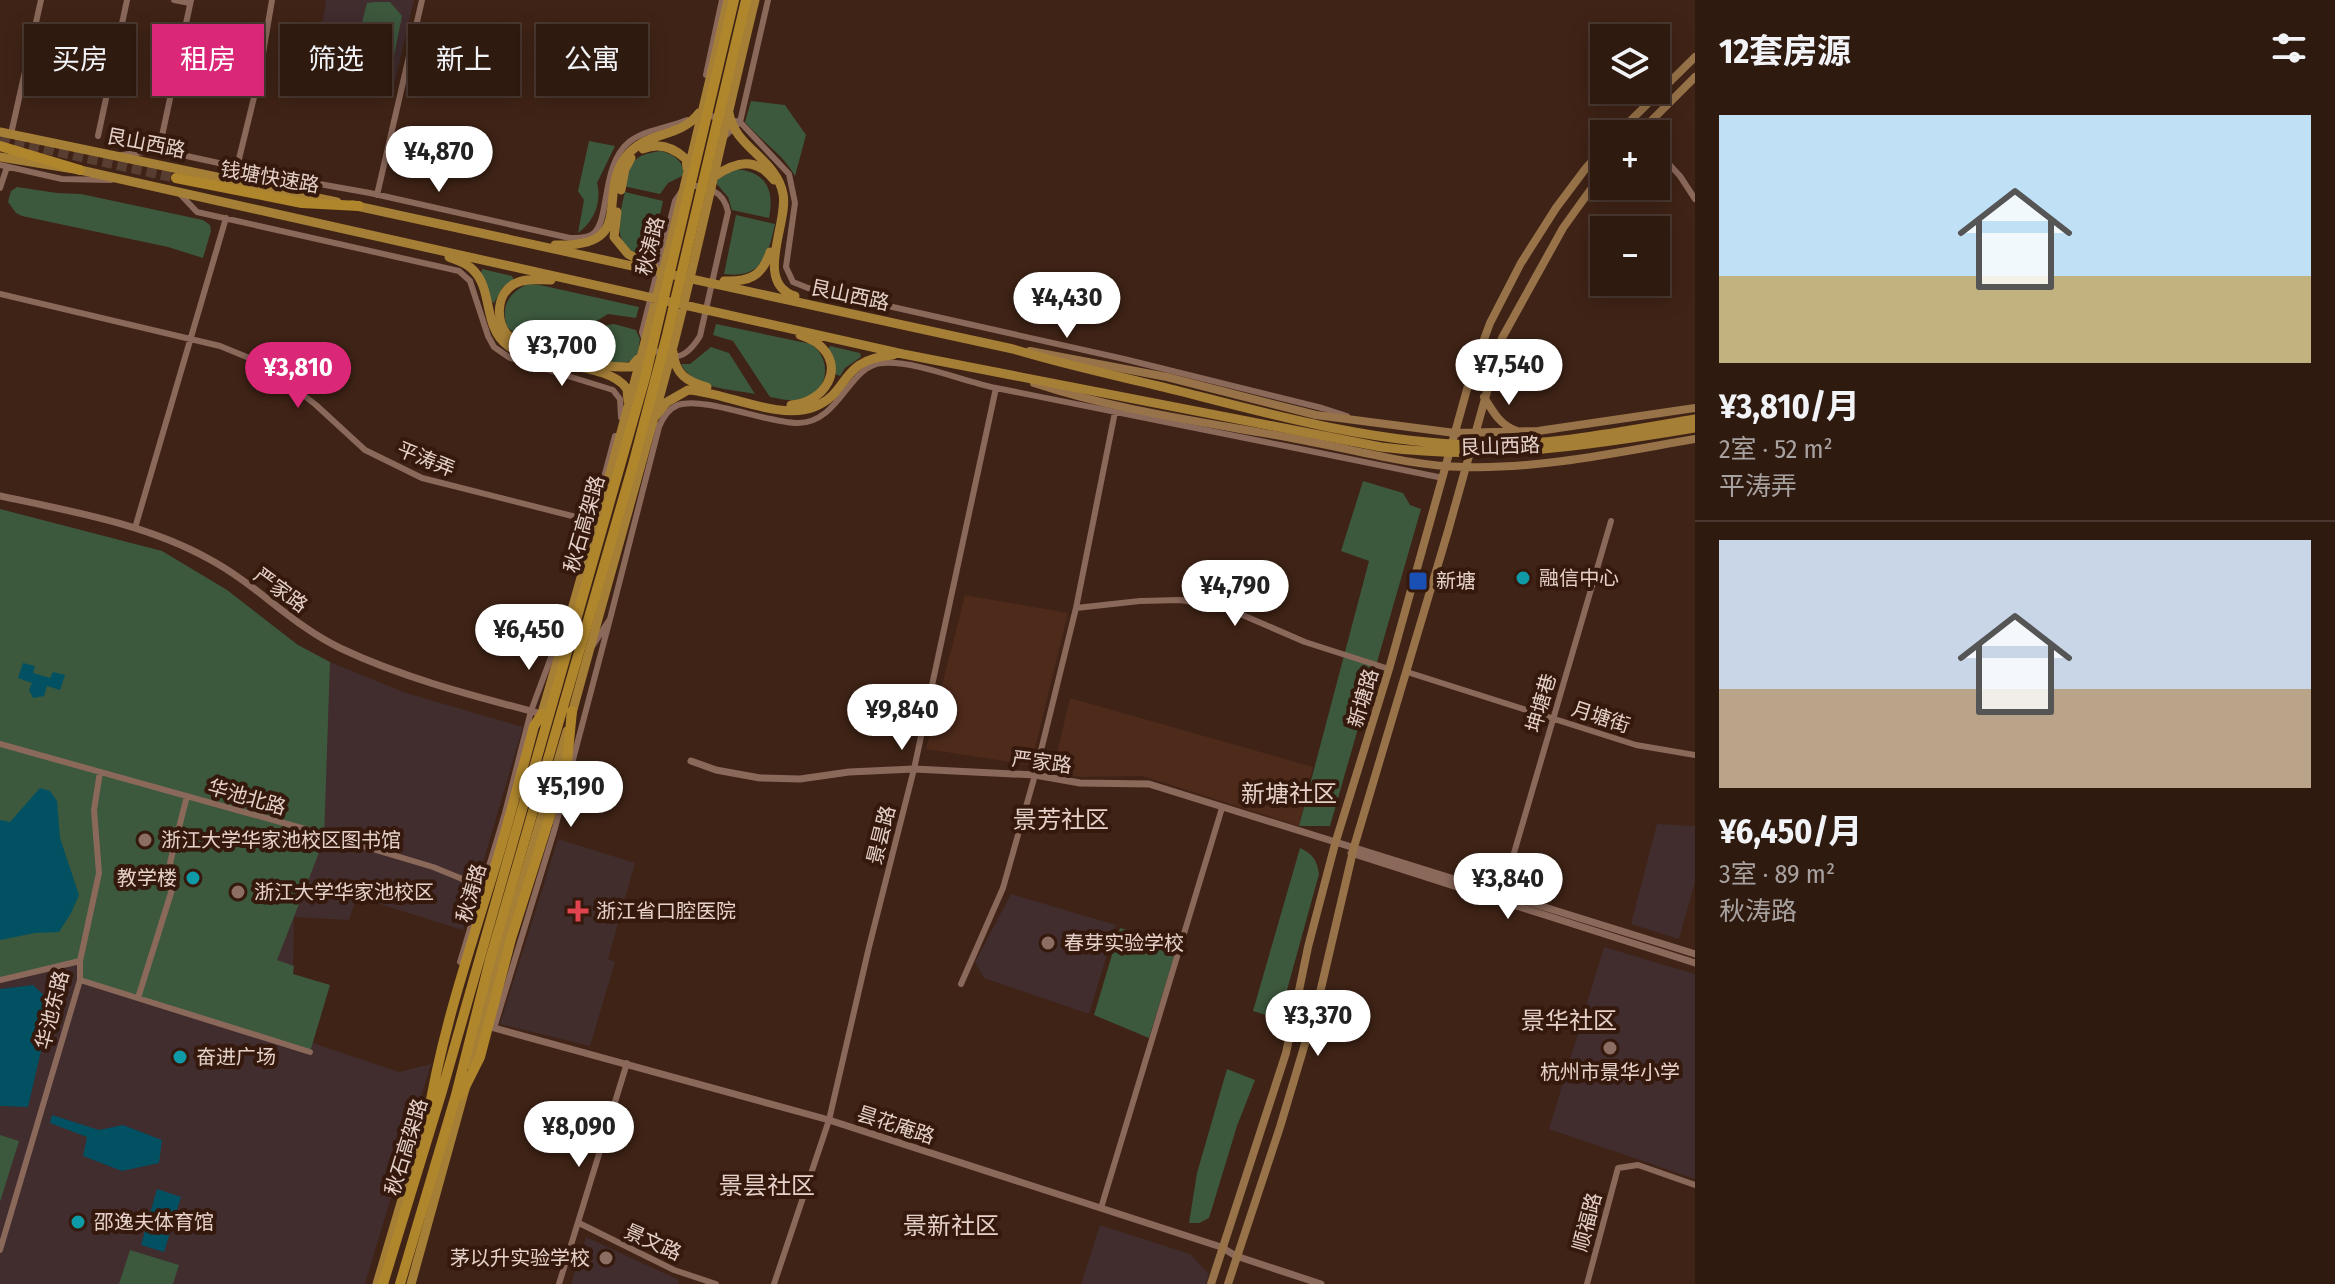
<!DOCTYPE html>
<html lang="zh">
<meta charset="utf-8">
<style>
body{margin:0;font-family:"Fira Sans Condensed","Noto Sans SC",sans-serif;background:#3b271e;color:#f1f3f6;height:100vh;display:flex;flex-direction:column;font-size:30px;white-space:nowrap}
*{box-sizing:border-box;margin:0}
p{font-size:26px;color:#a7a19f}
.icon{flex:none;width:44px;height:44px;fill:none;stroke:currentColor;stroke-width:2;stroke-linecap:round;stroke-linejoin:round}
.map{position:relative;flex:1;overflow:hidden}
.sheet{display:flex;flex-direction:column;background:#2f1a10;width:640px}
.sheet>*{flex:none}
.guide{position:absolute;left:24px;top:24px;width:760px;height:72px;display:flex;gap:16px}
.buttons{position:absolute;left:1590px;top:24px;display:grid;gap:16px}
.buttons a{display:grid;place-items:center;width:80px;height:80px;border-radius:0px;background:#2f1a10;box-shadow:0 4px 20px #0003,0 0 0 2px #4a3830;font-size:40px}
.price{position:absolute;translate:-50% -68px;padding:0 18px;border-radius:28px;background:#fff;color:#222;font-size:26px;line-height:52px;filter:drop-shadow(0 2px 4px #0008)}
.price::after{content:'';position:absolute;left:50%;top:48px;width:24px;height:18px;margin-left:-12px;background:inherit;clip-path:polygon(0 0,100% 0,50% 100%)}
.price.on{background:#db2777;color:#fff}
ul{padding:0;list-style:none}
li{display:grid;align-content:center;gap:16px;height:424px;padding:0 24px}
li+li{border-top:2px solid #4a3830}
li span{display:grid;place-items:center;height:248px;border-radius:0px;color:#555}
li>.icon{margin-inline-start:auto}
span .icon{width:144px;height:144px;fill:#fffc;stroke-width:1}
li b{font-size:34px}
h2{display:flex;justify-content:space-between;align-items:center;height:96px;padding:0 24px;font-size:34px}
.tag{padding:0 28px;border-radius:0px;background:#2f1a10;box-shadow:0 4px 20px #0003,0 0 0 2px #4a3830;font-size:28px;line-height:72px}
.tag.on{background:#db2777;color:#fff}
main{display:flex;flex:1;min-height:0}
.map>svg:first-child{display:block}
.built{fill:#4e2a1b}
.education{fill:#412c2e}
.medical{fill:#412d2c}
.green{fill:#3c583d}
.water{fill:#025162}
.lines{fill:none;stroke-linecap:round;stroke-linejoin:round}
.trunk-tunnel{stroke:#583d31;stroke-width:10;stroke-dasharray:10 5;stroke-linecap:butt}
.minor{stroke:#8a685a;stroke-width:6}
.tertiary{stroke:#8a685a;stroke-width:7}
.secondary{stroke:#987349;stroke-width:8}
.primary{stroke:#a67f37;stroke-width:9}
.trunk{stroke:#af862c;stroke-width:10}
.culture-dot{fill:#0f9aa8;stroke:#35190d;stroke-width:3}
.transit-dot{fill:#1a4fb4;stroke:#35190d;stroke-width:3}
.education-dot{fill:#8d6e63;stroke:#35190d;stroke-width:3}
.health-dot{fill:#e0444e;stroke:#35190d;stroke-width:3}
.labels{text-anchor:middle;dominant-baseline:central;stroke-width:8;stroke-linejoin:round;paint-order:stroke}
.street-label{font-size:20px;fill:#e5d1c9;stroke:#35190d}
.poi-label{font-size:20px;fill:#e5d1c9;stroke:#35190d;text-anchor:start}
.quarter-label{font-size:24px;fill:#e5d1c9;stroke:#35190d}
</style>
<main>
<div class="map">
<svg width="1695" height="1284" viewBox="0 0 1695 1284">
<rect width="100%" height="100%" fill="#3f2316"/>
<!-- built -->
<path class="built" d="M965 595 1068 613 1031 765 926 749Z
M1070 698 1313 767 1299 826 1143 776 1083 777 1062 775 1054 766Z"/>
<!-- education -->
<path class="education" d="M326 0H414L395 81 316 63Z
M0 509 162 551 227 590 298 645 330 662 403 692 523 727 463 930 357 897 349 920 294 917 293 974 330 985 313 1043 399 1072 431 1064 365 1284H0Z
M1657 824 1695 826V882L1679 939 1631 924Z
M1011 894 1116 925 1089 1014 984 978 975 962Z
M1604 947 1695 974V1179L1549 1129Z
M1100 1225 1190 1254 1209 1274 1206 1284H1081Z
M586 1237 679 1280 678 1284H571Z"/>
<!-- medical -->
<path class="medical" d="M558 839 635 863 608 959 615 962 590 1046 500 1024Z"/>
<!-- green -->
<path class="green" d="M375 2H390L402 16 393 61 389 66 374 71 356 63 353 58 367 3Z
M751 101 785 105 806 135 795 176C783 154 761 141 745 122Z
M589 141 615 146 597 183C602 203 594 221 578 233L584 200 578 191Z
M661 151C674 155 683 160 684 175L668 183 660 194 623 186C633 161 632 155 661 151Z
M734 169C765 171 775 188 769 218L732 210 728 197 716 183 719 178Z
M17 187 57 193 81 194 203 220 210 225 211 231 203 258 168 247 22 216 16 213 8 202 11 191Z
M625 192 663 201 650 260C611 247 617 225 625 192Z
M736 215 775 224C768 256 762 279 724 274Z
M482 269 512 276 514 280 503 287 494 303 490 301 481 274Z
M528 284 540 285 639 307 636 318 608 314 553 348 522 339 507 327C500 307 509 292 528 284Z
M614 324 636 330 640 339C639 344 639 353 636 357 626 371 581 355 567 351L607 325Z
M716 324 811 344C832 359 830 391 802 399 792 402 781 399 770 397L733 341 713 335Z
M830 346 860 353 861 357 845 368 840 376 835 374V364L828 349Z
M711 347 729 353 755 394C730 389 694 389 681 364H690Z
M1363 481 1403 493 1410 505 1421 509 1330 826H1299L1369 561 1341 551Z
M0 509 162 551 227 590 298 645 330 662 324 840 277 960 294 966 293 974 330 985 310 1052 80 980V962L0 980Z
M1300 848C1313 854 1317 860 1319 874L1279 1019 1253 1011Z
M1120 928 1178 944 1149 1038 1094 1015Z
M1227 1069 1255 1080 1237 1126 1209 1218 1199 1223H1189L1197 1173Z
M0 1135 19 1141 0 1202Z
M130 1250 179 1265 173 1284H119Z"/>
<!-- water -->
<path class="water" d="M23 663 35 666 33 673 50 678 53 672 65 675 60 690 47 686 44 696 33 698 29 690 32 683 18 678Z
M40 788 50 791 57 801 60 838 79 895 71 913 59 932 35 933 0 940V820L10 822Z
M33 985 52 1003 28 1107 0 1106V989Z
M52 1115 99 1130 123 1125 162 1140 159 1163 122 1171 83 1156 87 1137 50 1123Z
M157 1189 181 1197 164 1252 141 1245Z"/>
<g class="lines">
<!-- trunk-tunnel -->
<path class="trunk-tunnel" d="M0 139 176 178"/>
<!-- minor -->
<path class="minor" d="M174 0 190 3
M706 75 722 0
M705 115 740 122 789 174 795 203 786 267 793 282 808 288 1124 359 1322 408 1347 416
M11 134 41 0
M98 136 127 0
M724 137 740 122 768 0
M159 150 191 0
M1656 150 1680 176 1695 199
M122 155 159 150 297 180 370 193 570 238C577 238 587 239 594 233 610 219 601 165 629 142 646 129 669 128 687 120
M0 165 62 179 111 180
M237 167 259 77 272 0
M686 185C706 186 724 190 728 212L700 336C684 362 674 360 647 347L642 332 675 201Z
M0 188 7 167
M180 194 197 212 459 271 470 281 488 336 494 347 510 358 613 390 620 399 621 417
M377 195 422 0
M0 294 220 346 264 364 316 405 365 450 422 478 592 521
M659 427C663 417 668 409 678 405 704 396 766 423 798 423 840 423 849 364 883 363 918 361 961 381 996 388 1145 417 1294 448 1443 478
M135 528 226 218
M586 545 615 436
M1076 608 1140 601 1180 600 1224 607 1305 642 1389 669
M593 645 610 619 659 427 656 425
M1407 672 1636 745 1695 755
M0 744 316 832 433 867 482 887
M1502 894 1611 521
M460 962 505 813 531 711 563 625
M0 980 80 961
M80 980 310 1052
M961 984 1003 888 1035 775 1076 608 1115 412
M138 998 176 877 170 863 187 796
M494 1028 555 828 610 619
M1101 1208 1222 808
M579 1223 674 1270 716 1284
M0 1250 80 980V961L99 873 94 810 100 772
M559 1284 627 1063
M774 1284 829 1120 869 947 914 769 996 388
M1587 1284 1618 1168 1638 1165 1695 1185"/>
<!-- tertiary -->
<path class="tertiary" d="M0 496C70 511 146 524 209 559 256 584 292 625 340 648 403 678 474 696 542 714
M691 761 716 770 760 778 800 779 849 772 914 769 1035 775 1080 783 1149 784 1695 954
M1351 853 1695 963
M487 1026 829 1120 1221 1247 1236 1256 1321 1284"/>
<!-- secondary -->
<path class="secondary" d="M1617 134 1695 57
M1638 134 1695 77
M1030 351 1167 377 1316 415 1455 433 1538 431 1695 408
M1034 383C1121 412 1213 423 1302 440 1356 450 1410 466 1465 467 1542 469 1619 452 1695 439
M1484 397C1493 412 1500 425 1517 431
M1211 1284 1286 1053 1308 947 1335 844 1389 669 1471 375 1490 323 1521 263 1556 208 1586 168 1604 148
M1228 1284 1280 1127 1319 997 1354 847 1448 531 1502 338 1563 228 1604 171"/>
<!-- primary -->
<path class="primary" d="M729 113C734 147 777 159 783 194 789 222 753 283 795 296
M0 132 337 202
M643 149C659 142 673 147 686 159L687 168
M0 157 80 170 903 354 1381 447C1489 461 1588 446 1695 428
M715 176C737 161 756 157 774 180
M621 190 625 169 631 158
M352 205 1013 349C1068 366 1123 377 1179 391 1277 416 1375 443 1477 445 1550 446 1624 431 1695 419
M617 212 614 237 628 254 654 268
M555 245C642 248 592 191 630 152 651 131 680 138 699 113
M449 257C456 260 466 263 471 268 494 287 482 326 507 345 536 367 610 362 627 389L628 401
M551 280C538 280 525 278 514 284 495 295 495 325 511 338 533 355 603 368 631 367L638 359
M724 281C748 282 762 277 770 252
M673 352C675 374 687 382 707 387
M791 405C824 403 848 367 817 343 813 340 805 337 800 335
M654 418 667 402 688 390C724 392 780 421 814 407 852 392 837 360 893 355
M571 717C605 592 641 468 674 343 703 229 727 114 755 0
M540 720C610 482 674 242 728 0
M472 1067 499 960 567 731
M377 1284 427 1115
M411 1284 465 1089"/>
<!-- trunk -->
<path class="trunk" d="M0 146 80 170
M176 178 302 203 359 206
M461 1095 480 1057 511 939 567 762 572 711
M427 1123C440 1039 466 961 491 880 507 829 520 778 534 726L542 714
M383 1284 442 1091 645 378 734 0
M400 1284 456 1095 490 960 633 465 667 335 746 0"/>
</g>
<!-- markers -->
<g class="culture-dot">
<circle cx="1523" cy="578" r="8"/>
<circle cx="193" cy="878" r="8"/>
<circle cx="180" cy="1057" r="8"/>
<circle cx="78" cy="1222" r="8"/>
</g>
<rect class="transit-dot" x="1408" y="571" width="20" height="20" rx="4"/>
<g class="education-dot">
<circle cx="145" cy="840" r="8"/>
<circle cx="238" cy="892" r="8"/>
<circle cx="1048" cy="943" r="8"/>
<circle cx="1610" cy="1048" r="8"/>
<circle cx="606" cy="1258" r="8"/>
</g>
<path class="health-dot" d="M574 899h8v8h8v8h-8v8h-8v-8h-8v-8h8z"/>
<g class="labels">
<!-- street labels -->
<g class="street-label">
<text transform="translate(146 143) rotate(11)">艮山西路</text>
<text transform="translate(270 177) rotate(10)">钱塘快速路</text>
<text transform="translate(650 246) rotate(-76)">秋涛路</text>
<text transform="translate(850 295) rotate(12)">艮山西路</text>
<text transform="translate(1500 446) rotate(-2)">艮山西路</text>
<text transform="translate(426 459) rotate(22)">平涛弄</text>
<text transform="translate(584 524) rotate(-74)">秋石高架路</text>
<text transform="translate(281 590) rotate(36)">严家路</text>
<text transform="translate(1363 698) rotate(-73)">新塘路</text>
<text transform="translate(1541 703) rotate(-74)">坤塘巷</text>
<text transform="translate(1601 717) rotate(18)">月塘街</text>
<text transform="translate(1042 762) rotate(7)">严家路</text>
<text transform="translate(247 797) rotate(16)">华池北路</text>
<text transform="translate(881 835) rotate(-76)">景昙路</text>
<text transform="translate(471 893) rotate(-74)">秋涛路</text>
<text transform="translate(52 1010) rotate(-76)">华池东路</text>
<text transform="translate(896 1125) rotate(18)">昙花庵路</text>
<text transform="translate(406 1147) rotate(-73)">秋石高架路</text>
<text transform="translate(1587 1222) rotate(-75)">顺福路</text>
<text transform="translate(653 1242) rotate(24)">景文路</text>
</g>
<!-- poi labels -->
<g class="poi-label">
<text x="1539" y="578">融信中心</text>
<text x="1436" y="581">新塘</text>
<text x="161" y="840">浙江大学华家池校区图书馆</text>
<text x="177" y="878" text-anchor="end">教学楼</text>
<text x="254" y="892">浙江大学华家池校区</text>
<text x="596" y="911">浙江省口腔医院</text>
<text x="1064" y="943">春芽实验学校</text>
<text x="196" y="1057">奋进广场</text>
<text x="1610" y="1072" text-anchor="middle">杭州市景华小学</text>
<text x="94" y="1222">邵逸夫体育馆</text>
<text x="590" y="1258" text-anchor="end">茅以升实验学校</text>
</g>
<!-- quarter labels -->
<g class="quarter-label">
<text x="1289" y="794">新塘社区</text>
<text x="1061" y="820">景芳社区</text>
<text x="1569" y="1021">景华社区</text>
<text x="767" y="1186">景昙社区</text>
<text x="951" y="1226">景新社区</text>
</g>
</g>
</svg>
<div class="buttons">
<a><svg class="icon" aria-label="layers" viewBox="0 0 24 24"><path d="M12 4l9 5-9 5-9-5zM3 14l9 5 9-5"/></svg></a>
<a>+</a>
<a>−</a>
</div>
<b class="price" style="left:439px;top:194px">¥4,870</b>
<b class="price" style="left:1067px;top:340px">¥4,430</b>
<b class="price" style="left:562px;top:388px">¥3,700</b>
<b class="price" style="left:1509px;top:407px">¥7,540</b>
<b class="price on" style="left:298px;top:410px">¥3,810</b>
<b class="price" style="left:1235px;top:628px">¥4,790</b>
<b class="price" style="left:529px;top:672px">¥6,450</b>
<b class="price" style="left:902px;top:752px">¥9,840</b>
<b class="price" style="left:571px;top:829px">¥5,190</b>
<b class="price" style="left:1508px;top:921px">¥3,840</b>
<b class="price" style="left:1318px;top:1058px">¥3,370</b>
<b class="price" style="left:579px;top:1169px">¥8,090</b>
<div class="guide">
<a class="tag">买房</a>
<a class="tag on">租房</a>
<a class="tag">筛选</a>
<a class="tag">新上</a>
<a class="tag">公寓</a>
</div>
</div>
<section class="sheet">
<h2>12套房源<svg class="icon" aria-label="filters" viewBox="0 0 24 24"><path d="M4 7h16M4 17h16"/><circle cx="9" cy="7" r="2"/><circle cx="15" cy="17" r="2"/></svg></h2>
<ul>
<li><span style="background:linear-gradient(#bfe0f5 65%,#c2b280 0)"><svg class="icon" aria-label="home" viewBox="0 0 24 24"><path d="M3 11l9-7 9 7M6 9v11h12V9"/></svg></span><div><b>¥3,810/月</b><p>2室 · 52 m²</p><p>平涛弄</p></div></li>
<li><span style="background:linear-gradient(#c9d6e8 60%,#b9a48a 0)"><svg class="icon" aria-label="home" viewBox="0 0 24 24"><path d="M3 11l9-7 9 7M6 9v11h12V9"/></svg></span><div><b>¥6,450/月</b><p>3室 · 89 m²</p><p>秋涛路</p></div></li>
</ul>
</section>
</main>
